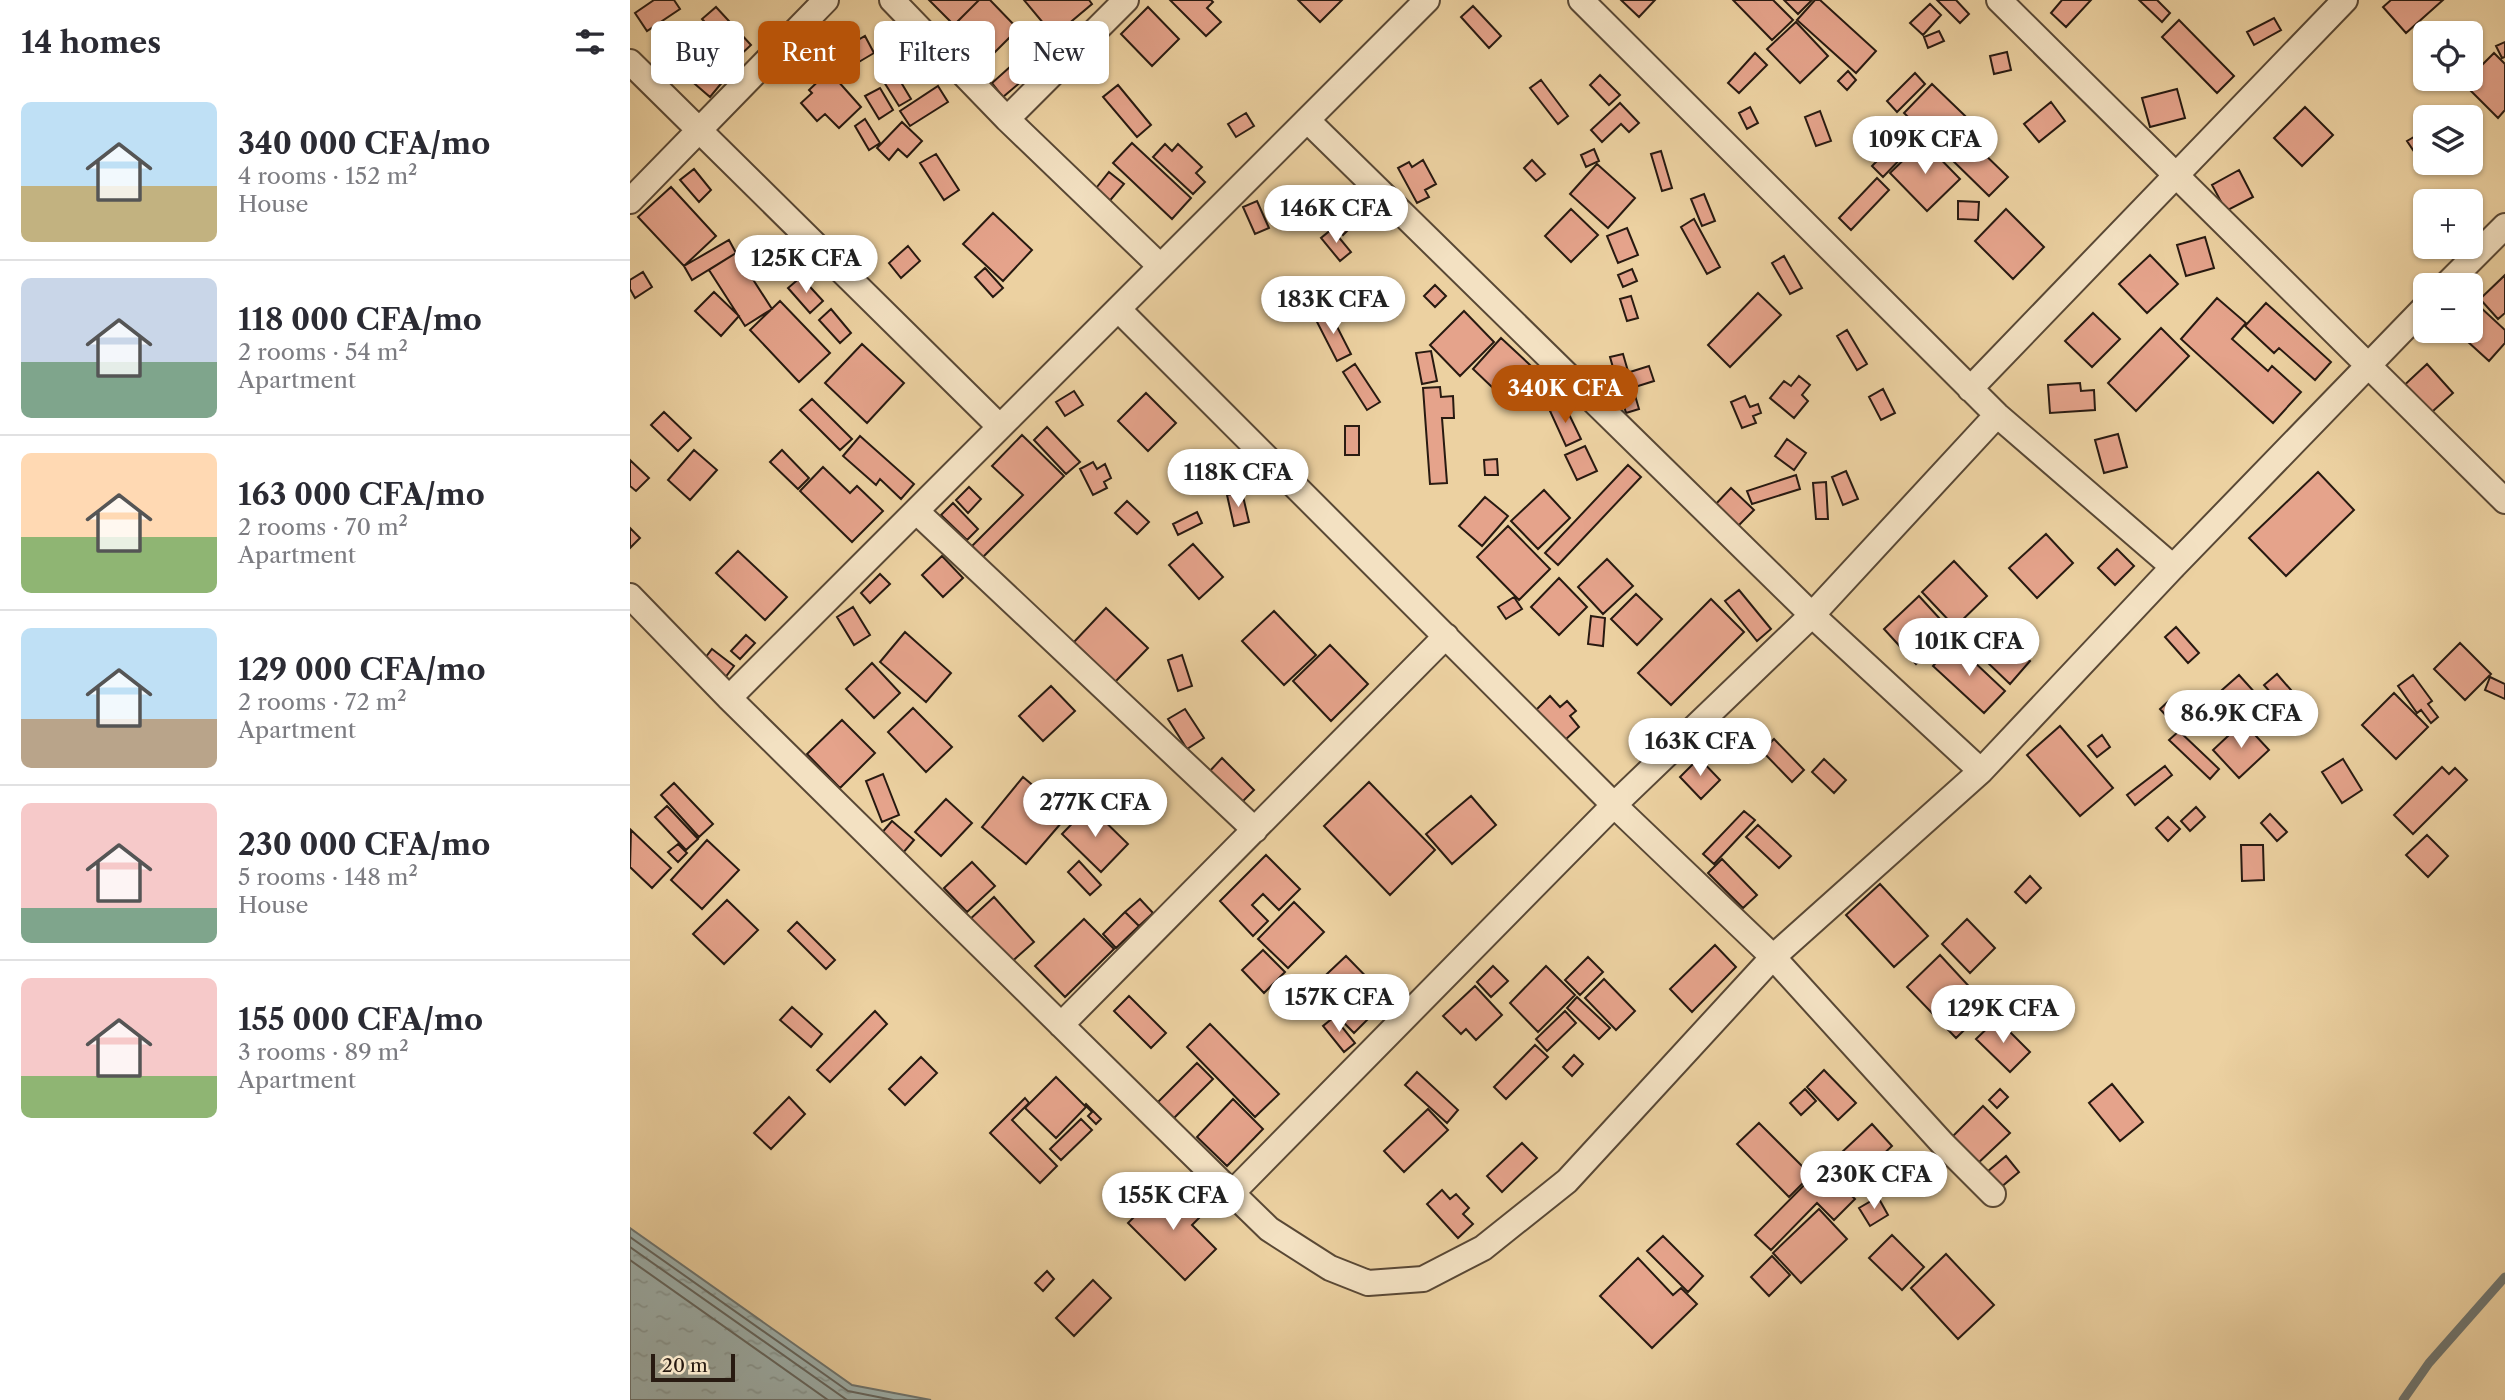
<!DOCTYPE html>
<meta charset="utf-8">
<style>
body{margin:0;font-family:"Libre Caslon Text",serif;background:#f2f2f3;color:#2b2b33;height:100vh;display:flex;flex-direction:column;font-size:26px;white-space:nowrap}
*{box-sizing:border-box;margin:0}
p{font-size:23px;color:#7c7c81}
.icon{flex:none;width:38px;height:38px;fill:none;stroke:currentColor;stroke-width:2;stroke-linecap:round;stroke-linejoin:round}
.map{position:relative;flex:1;overflow:hidden}
.side{display:flex;flex-direction:column;background:#fff;width:630px}
.side>*{flex:none}
.top-card{position:absolute;left:21px;top:21px;width:665px;height:63px;display:flex;gap:14px}
.controls{position:absolute;left:1783px;top:21px;display:grid;gap:14px}
.controls a{display:grid;place-items:center;width:70px;height:70px;border-radius:10px;background:#fff;box-shadow:0 2px 5px #0004;font-size:35px}
.scale{position:absolute;left:21px;bottom:18px;width:84px;box-sizing:border-box;padding-left:7px;border:4px solid #281a11;border-top:0;font-size:19px;line-height:24px;white-space:nowrap;color:#281a11;-webkit-text-stroke:5px #f3e1c2;paint-order:stroke}
.price{position:absolute;translate:-50% -60px;padding:0 16px;border-radius:24px;background:#fff;color:#222;font-size:23px;line-height:46px;filter:drop-shadow(0 2px 4px #0008)}
.price::after{content:'';position:absolute;left:50%;top:42px;width:21px;height:16px;margin-left:-10px;background:inherit;clip-path:polygon(0 0,100% 0,50% 100%)}
.price.selected{background:#b45309;color:#fff}
ul{padding:0;list-style:none}
li{display:flex;align-items:center;gap:21px;height:175px;padding:0 21px}
li+li{border-top:2px solid #e1e1e2}
li span{display:grid;place-items:center;flex:none;width:196px;height:140px;border-radius:10px;color:#555}
li>.icon{margin-inline-start:auto}
span .icon{width:84px;height:84px;fill:#fffc;stroke-width:1}
li b{font-size:30px}
h2{display:flex;justify-content:space-between;align-items:center;height:84px;padding:0 21px;font-size:30px}
.chip{padding:0 24px;border-radius:10px;background:#fff;box-shadow:0 2px 5px #0004;font-size:24px;line-height:63px}
.chip.selected{background:#b45309;color:#fff}
main{display:flex;flex:1;min-height:0}
.map>svg:first-child{display:block}
.water{fill:url(#water-ripples);stroke:#6f7671;stroke-width:2}
.lines{fill:none;stroke-linecap:round;stroke-linejoin:round}
.shore{stroke:#646761;stroke-width:2}
.stream{stroke:#6f7671;stroke-width:9}
.building{fill:#e5a38b;stroke:#281a11;stroke-width:2}
.street-casing{stroke:#594835;stroke-width:28}
.street{stroke:#f3e1c2;stroke-width:24}
</style>
<main>
<section class="side">
<h2>14 homes<svg class="icon" aria-label="filters" viewBox="0 0 24 24"><path d="M4 7h16M4 17h16"/><circle cx="9" cy="7" r="2"/><circle cx="15" cy="17" r="2"/></svg></h2>
<ul>
<li><span style="background:linear-gradient(#bfe0f5 60%,#c2b280 0)"><svg class="icon" aria-label="home" viewBox="0 0 24 24"><path d="M3 11l9-7 9 7M6 9v11h12V9"/></svg></span><div><b>340 000 CFA/mo</b><p>4 rooms · 152 m²</p><p>House</p></div></li>
<li><span style="background:linear-gradient(#c9d6e8 60%,#7fa58c 0)"><svg class="icon" aria-label="home" viewBox="0 0 24 24"><path d="M3 11l9-7 9 7M6 9v11h12V9"/></svg></span><div><b>118 000 CFA/mo</b><p>2 rooms · 54 m²</p><p>Apartment</p></div></li>
<li><span style="background:linear-gradient(#ffd9b3 60%,#8fb573 0)"><svg class="icon" aria-label="home" viewBox="0 0 24 24"><path d="M3 11l9-7 9 7M6 9v11h12V9"/></svg></span><div><b>163 000 CFA/mo</b><p>2 rooms · 70 m²</p><p>Apartment</p></div></li>
<li><span style="background:linear-gradient(#bfe0f5 65%,#b9a48a 0)"><svg class="icon" aria-label="home" viewBox="0 0 24 24"><path d="M3 11l9-7 9 7M6 9v11h12V9"/></svg></span><div><b>129 000 CFA/mo</b><p>2 rooms · 72 m²</p><p>Apartment</p></div></li>
<li><span style="background:linear-gradient(#f6c9c9 75%,#7fa58c 0)"><svg class="icon" aria-label="home" viewBox="0 0 24 24"><path d="M3 11l9-7 9 7M6 9v11h12V9"/></svg></span><div><b>230 000 CFA/mo</b><p>5 rooms · 148 m²</p><p>House</p></div></li>
<li><span style="background:linear-gradient(#f6c9c9 70%,#8fb573 0)"><svg class="icon" aria-label="home" viewBox="0 0 24 24"><path d="M3 11l9-7 9 7M6 9v11h12V9"/></svg></span><div><b>155 000 CFA/mo</b><p>3 rooms · 89 m²</p><p>Apartment</p></div></li>
</ul>
</section>
<div class="map">
<svg width="1875" height="1400" viewBox="0 0 1875 1400">
<defs>
<pattern id="water-ripples" width="26" height="14" patternUnits="userSpaceOnUse" patternTransform="scale(1.75)"><rect width="26" height="14" fill="#9fb4b1"/><path d="M2 4q2-2 4 0t4 0M15 11q2-2 4 0t4 0" fill="none" stroke="#899a97"/></pattern>
</defs>
<rect width="100%" height="100%" fill="#ecd1a1"/>
<filter id="stains"><feTurbulence type="fractalNoise" baseFrequency=".00286" numOctaves="4"/><feColorMatrix values="0 0 0 0 .2 0 0 0 0 .09 0 0 0 0 .02 0 0 0 .5 -.17"/></filter>
<radialGradient id="worn" r=".72"><stop offset=".6" stop-color="#630" stop-opacity="0"/><stop offset="1" stop-color="#630" stop-opacity=".3"/></radialGradient>
<!-- water -->
<path class="water" d="M0 1228 222 1385 301 1400H0Z"/>
<g class="lines">
<!-- shore -->
<path class="shore" d="M0 1237 218 1391 263 1400
M0 1247 217 1400
M0 1260 198 1400"/>
<!-- stream -->
<path class="stream" d="M1773 1400 1799 1363 1875 1277"/>
</g>
<!-- building -->
<path class="building" d="M24 0H44L50 9 17 31 5 13Z
M299 0H349L324 25Z
M349 0H360L388 29 357 60 324 25Z
M394 0H459L462 4 424 36Z
M540 0H581L583 2 577 8 591 22 576 36Z
M668 0H712L690 22Z
M991 0H1025L1009 17Z
M1103 0H1143L1163 20 1142 40Z
M1154 0H1182L1168 14Z
M1185 0H1190L1246 51 1226 73 1167 20Z
M1307 0H1326L1339 14 1330 23Z
M1432 0H1461L1436 27 1421 13Z
M1509 0H1527L1540 13 1532 22Z
M1761 0H1813L1776 33 1753 7Z
M1300 4 1311 15 1293 35 1280 23Z
M843 6 871 36 859 48 831 17Z
M86 7 121 45 107 58 72 19Z
M518 7 549 39 522 66 491 34Z
M1644 18 1651 30 1624 45 1617 32Z
M1549 20 1604 76 1587 93 1532 37Z
M1166 22 1198 56 1170 83 1137 49Z
M399 31 416 54 408 59 392 36Z
M1309 31 1314 41 1298 48 1294 37Z
M235 36 244 53 217 69 207 52Z
M68 37 104 68 80 97 44 66Z
M1875 42V57L1872 58 1866 46Z
M1377 52 1381 70 1364 74 1360 56Z
M1125 53 1137 65 1109 93 1098 83Z
M1864 53 1875 64V110L1868 118 1833 83 1841 79V76Z
M381 66 393 80 373 97 362 83Z
M199 71 231 107 209 128 195 114 187 121 171 103 182 93 179 90Z
M1218 71 1226 80 1217 90 1208 81Z
M1285 73 1295 84 1267 112 1257 101Z
M266 74 281 99 269 106 254 82Z
M970 75 990 95 979 105 960 85Z
M911 80 938 116 928 124 900 88Z
M1302 84 1357 137 1347 147 1378 177 1359 196 1274 113Z
M488 85 521 125 507 137 473 97Z
M308 86 318 102 280 126 270 111Z
M250 88 263 110 249 119 235 96Z
M1547 89 1555 118 1520 127 1512 98Z
M1421 102 1435 121 1409 142 1394 124Z
M990 103 1009 123 999 132 991 124 972 142 961 130Z
M1120 107 1128 123 1117 129 1109 113Z
M1675 107 1703 135 1672 166 1644 138Z
M1190 111 1201 141 1186 146 1175 117Z
M616 113 624 126 606 137 598 124Z
M235 119 250 143 239 150 225 126Z
M272 122 292 141 277 157 268 149 259 160 247 148Z
M1796 130V163H1811L1797 171 1777 141Z
M1293 141 1330 179 1297 211 1260 173Z
M1266 142 1277 152 1253 177 1242 166Z
M502 143 561 198 542 219 483 163Z
M535 144 542 151 548 144 572 167 566 173 575 182 563 194 523 157Z
M964 149 969 161 956 167 951 155Z
M1031 151 1042 188 1032 191 1021 154Z
M306 154 329 190 314 200 290 163Z
M793 160 806 184 795 190 799 197 787 203 768 168 779 162 782 167Z
M902 160 915 174 906 181 894 168Z
M967 164 1005 198 978 228 940 194Z
M64 169 81 190 69 202 50 180Z
M1609 170 1623 197 1596 211 1582 185Z
M479 172 494 184 477 204 463 192Z
M1247 178 1259 190 1221 230 1209 218Z
M41 187 86 236 54 266 8 217Z
M1074 194 1085 221 1072 226 1061 199Z
M627 201 639 228 625 234 613 207Z
M1328 201 1349 202 1348 220 1328 219Z
M941 209 968 235 941 262 915 236Z
M1376 209 1414 247 1383 279 1345 241Z
M363 213 402 250 373 281 333 244Z
M713 215 723 225 713 235 703 225Z
M1064 219 1090 267 1077 274 1051 227Z
M997 228 1008 255 988 263 977 236Z
M702 229 721 252 710 261 691 238Z
M1575 237 1584 268 1556 276 1547 245Z
M99 240 106 253 62 280 54 266Z
M278 246 290 261 271 278 259 263Z
M106 253 142 309 115 326 79 270Z
M1520 255 1548 284 1517 313 1489 284Z
M1154 256 1172 288 1160 294 1142 263Z
M355 268 373 288 363 297 345 277Z
M1002 269 1007 281 993 287 988 275Z
M13 272 22 287 5 298 0 289V280Z
M1875 275V313L1868 319 1850 299Z
M171 277 193 301 180 313 158 288Z
M805 285 816 296 805 307 794 296Z
M84 292 109 316 91 336 65 311Z
M1128 293 1151 315 1100 367 1078 345Z
M1001 296 1008 318 997 321 990 299Z
M1587 298 1616 323 1602 339 1638 371 1642 366 1671 392 1643 423 1551 339Z
M150 301 200 353 169 382 120 330Z
M1636 303 1701 362 1685 380 1649 348 1644 353 1615 326Z
M1848 305 1875 330V343L1859 361 1826 331H1841V313Z
M201 309 221 333 210 343 189 320Z
M699 311 721 354 707 361 685 318Z
M834 311 864 342 830 376 800 345Z
M1463 313 1490 339 1462 367 1435 341Z
M1531 328 1559 356 1506 411 1478 383Z
M1217 330 1237 364 1227 370 1207 336Z
M871 338 913 377 884 408 843 369Z
M232 344 274 383 237 423 195 383Z
M801 351 807 381 792 384 786 353Z
M993 354 1009 409 996 413 980 357Z
M725 364 750 402 737 410 713 372Z
M1797 364 1823 393 1793 420 1768 391Z
M1019 366 1024 381 1005 387 1000 372Z
M1169 376 1180 385 1172 395 1178 401 1164 418 1140 398 1154 381 1161 386Z
M1450 383 1451 391 1464 390 1465 410 1420 413 1418 385Z
M810 387 811 397 823 396 824 418H812L817 483 800 484 793 388Z
M1253 389 1265 413 1251 420 1239 397Z
M444 391 453 405 435 416 426 402Z
M516 393 546 423 518 451 488 421Z
M1115 396 1120 407 1128 404 1131 413 1123 416 1126 423 1112 428 1101 402Z
M182 399 222 439 210 450 170 410Z
M934 404 951 439 936 446 920 411Z
M34 412 61 438 48 451 21 425Z
M715 426H729V455H715Z
M417 427 450 462 436 474 404 440Z
M1488 434 1497 467 1474 473 1465 440Z
M392 435 434 476 353 557 342 546 393 495 362 466Z
M230 436 284 484 271 499 250 479 246 485 213 456Z
M1157 439 1176 453 1164 470 1145 456Z
M955 446 967 471 947 480 935 455Z
M64 450 87 470 60 500 38 480Z
M152 450 179 478 168 489 140 462Z
M867 459 868 475H855L854 460Z
M0 460 19 478 6 491 0 486Z
M463 462 467 469 475 464 481 478 474 482 477 488 463 495 450 469Z
M998 465 1011 477 928 565 915 553Z
M193 467 220 493 227 486 253 511 222 542 170 491Z
M1216 471 1228 499 1213 505 1202 477Z
M1688 472 1724 510 1656 576 1619 538Z
M1166 475 1170 489 1122 504 1117 491Z
M1196 482 1198 519H1186L1183 483Z
M339 487 351 499 338 513 326 500Z
M1101 488 1124 510 1105 529 1083 507Z
M914 490 940 518 908 549 881 521Z
M612 492 619 522 604 526 597 495Z
M855 497 878 516 852 546 829 526Z
M497 501 519 522 507 534 485 513Z
M323 503 348 529 337 540 311 515Z
M567 512 572 523 548 535 543 524Z
M878 526 920 569 889 600 847 557Z
M0 528 10 538 0 548Z
M1416 534 1443 563 1407 598 1379 568Z
M563 544 593 577 569 599 539 565Z
M1487 549 1504 566 1485 585 1468 568Z
M108 551 157 597 135 620 86 573Z
M312 556 333 578 313 597 292 575Z
M977 559 1003 586 973 614 948 587Z
M1324 561 1357 596 1325 627 1292 592Z
M250 574 260 584 240 603 231 593Z
M929 578 957 607 929 635 901 607Z
M1109 590 1141 629 1127 641 1095 601Z
M1006 594 1032 619 1007 645 981 619Z
M1289 596 1321 631 1286 664 1254 629Z
M884 597 892 609 876 619 868 607Z
M1081 599 1114 632 1041 705 1008 673Z
M223 607 240 635 224 645 207 617Z
M476 608 518 648 485 682 444 642Z
M644 611 686 655 654 685 612 641Z
M961 616 975 618 973 646 958 644Z
M1546 627 1569 653 1558 663 1535 637Z
M1342 630 1362 648 1351 660 1331 643Z
M275 632 321 673 296 702 250 662Z
M116 635 125 643 110 659 101 651Z
M1377 640 1400 661 1380 684 1357 662Z
M1324 643 1375 691 1354 713 1303 666Z
M1830 643 1861 674 1835 700 1804 669Z
M700 645 738 684 701 721 663 681Z
M82 649 104 666 94 679 72 662Z
M552 655 562 686 548 691 538 660Z
M242 663 270 693 244 718 216 689Z
M1647 674 1667 697 1654 708 1634 685Z
M1609 675 1627 695 1594 726 1575 705Z
M1783 675 1802 701 1798 704 1808 717 1801 723 1791 710 1787 713 1768 686Z
M1860 677 1875 684V699L1855 690Z
M421 686 445 711 413 741 389 716Z
M1764 693 1798 727 1766 759 1732 725Z
M920 696 930 707 937 701 946 711 940 716 949 727 934 741 906 710Z
M1634 696 1658 721 1648 730 1625 706Z
M1541 699 1552 711 1541 721 1530 709Z
M283 708 322 747 296 772 258 732Z
M555 709 574 738 557 749 538 719Z
M212 720 245 753 210 788 177 754Z
M1613 722 1639 750 1609 778 1583 750Z
M1430 726 1483 788 1450 816 1397 755Z
M1549 731 1589 769 1580 779 1539 740Z
M1472 735 1480 747 1467 757 1458 746Z
M1144 739 1174 770 1162 782 1132 751Z
M592 758 624 790 610 804 578 773Z
M1069 758 1090 780 1071 799 1050 777Z
M1194 759 1216 780 1204 793 1182 772Z
M1713 759 1732 790 1712 803 1692 772Z
M1535 766 1542 775 1505 805 1497 795Z
M1812 767 1819 774 1825 768 1837 780 1783 834 1764 815Z
M253 774 269 815 252 822 236 781Z
M393 777 438 815 396 864 352 827Z
M739 782 805 850 760 895 694 826Z
M44 783 83 824 69 837 31 795Z
M841 796 866 825 822 864 796 834Z
M316 799 342 823 311 856 285 832Z
M37 806 68 839 56 850 25 817Z
M459 806 498 844 471 872 432 834Z
M1566 807 1575 817 1560 831 1551 821Z
M1114 811 1125 820 1084 864 1073 854Z
M1640 814 1657 832 1647 841 1631 823Z
M1538 817 1550 829 1538 841 1526 828Z
M262 821 284 840 272 854 250 835Z
M1128 825 1161 856 1149 868 1116 837Z
M1 830 41 868 22 888 0 867Z
M1797 835 1818 856 1798 877 1776 855Z
M77 840 109 870 72 909 41 880Z
M48 844 57 853 48 862 38 852Z
M1611 845H1633L1634 880 1612 881Z
M636 855 670 889 649 910 633 894 622 905 638 921 623 936 590 901Z
M1092 859 1127 895 1113 908 1078 873Z
M449 861 471 885 460 895 438 872Z
M342 862 365 886 337 912 314 888Z
M1400 876 1411 888 1396 903 1385 892Z
M1250 884 1298 936 1264 967 1216 915Z
M364 897 404 942 378 965 338 921Z
M510 899 523 913 509 926 495 912Z
M97 900 128 930 94 964 63 934Z
M664 902 694 932 658 968 628 939Z
M495 912 509 926 486 948 473 934Z
M454 919 484 949 435 997 405 966Z
M1337 919 1365 948 1340 973 1312 944Z
M167 922 205 960 196 969 158 931Z
M1085 945 1106 967 1062 1012 1040 989Z
M633 950 655 972 634 993 612 970Z
M1310 955 1358 1007 1326 1038 1277 987Z
M716 956 758 999 724 1033 681 989Z
M958 957 973 972 950 995 935 980Z
M863 966 878 981 861 997 847 982Z
M916 966 945 995 908 1032 880 1003Z
M974 979 1005 1011 986 1030 955 998Z
M845 986 872 1015 846 1040 836 1029 831 1034 813 1016Z
M499 996 536 1033 521 1048 484 1011Z
M947 997 980 1028 969 1039 937 1008Z
M162 1007 192 1034 181 1047 150 1020Z
M245 1011 257 1024 200 1082 187 1070Z
M935 1011 946 1023 917 1051 906 1039Z
M704 1017 725 1043 714 1052 693 1026Z
M1367 1019 1400 1052 1380 1072 1346 1039Z
M580 1024 649 1094 625 1117 557 1047Z
M905 1045 918 1057 876 1099 864 1087Z
M944 1055 953 1064 942 1076 933 1067Z
M291 1057 307 1073 275 1105 259 1089Z
M567 1063 583 1079 544 1118 528 1102Z
M1194 1070 1226 1103 1208 1120 1177 1087Z
M787 1072 828 1110 817 1123 775 1085Z
M426 1077 456 1107 426 1138 395 1108Z
M1482 1084 1513 1122 1490 1141 1459 1103Z
M1175 1089 1186 1101 1171 1115 1160 1103Z
M1370 1089 1378 1097 1367 1108 1359 1100Z
M159 1097 175 1114 141 1149 124 1133Z
M395 1098 399 1103 382 1120 427 1166 410 1183 360 1133Z
M603 1099 633 1129 597 1166 567 1137Z
M456 1104 471 1119 466 1124 458 1116 462 1112 455 1105Z
M1353 1106 1380 1133 1346 1165 1320 1139Z
M798 1109 818 1130 774 1172 754 1151Z
M451 1119 462 1130 431 1160 420 1149Z
M1129 1123 1181 1175 1159 1197 1107 1144Z
M1242 1124 1262 1146 1230 1176 1227 1172 1212 1186 1195 1168Z
M892 1143 907 1158 872 1192 857 1176Z
M1376 1156 1389 1172 1370 1188 1357 1172Z
M1192 1167 1225 1199 1204 1220 1187 1203 1141 1250 1125 1235Z
M535 1186 543 1194 547 1190 572 1215 562 1225 586 1249 555 1280 498 1223Z
M812 1190 820 1199 826 1194 839 1208 833 1214 843 1224 828 1238 797 1204Z
M1248 1197 1258 1215 1240 1226 1229 1208Z
M1189 1209 1217 1239 1171 1283 1143 1253Z
M1262 1235 1294 1267 1272 1290 1239 1258Z
M1033 1236 1073 1276 1058 1292 1017 1251Z
M1316 1254 1364 1305 1328 1339 1281 1288Z
M1142 1256 1160 1275 1139 1296 1121 1277Z
M1008 1258 1043 1295 1051 1288 1067 1304 1022 1348 970 1296Z
M417 1271 424 1279 413 1291 405 1283Z
M463 1280 481 1298 444 1336 426 1318Z"/>
<g class="lines">
<!-- street casing -->
<g class="street-casing">
<path id="street" d="M262 0 377 119 530 266
M951 0 1367 415 1543 567
M1369 0 1875 501
M0 62 370 427
M377 119 496 0
M677 120 1182 615 1351 771
M0 201 196 0
M1816 285 1875 226
M488 309 984 805 1143 957 1313 1144 1363 1194
M1340 389 1715 0
M286 511 625 830
M0 596 99 698 602 1193 984 805 1182 615 1367 415
M99 698 797 0
M431 1025 816 636
M602 1193 639 1229 700 1268 738 1283 793 1279 853 1248 937 1181 1143 957 1351 771 1543 567 1796 306"/>
</g>
<!-- street -->
<use href="#street" class="street"/>
</g>
<rect width="100%" height="100%" filter="url(#stains)"/>
<rect width="100%" height="100%" fill="url(#worn)"/>
</svg>
<div class="controls">
<a><svg class="icon" aria-label="locate" viewBox="0 0 24 24"><circle cx="12" cy="12" r="6"/><path d="M12 2v4M12 18v4M2 12h4M18 12h4"/></svg></a>
<a><svg class="icon" aria-label="layers" viewBox="0 0 24 24"><path d="M12 4l9 5-9 5-9-5zM3 14l9 5 9-5"/></svg></a>
<a>+</a>
<a>−</a>
</div>
<div class="scale">20 m</div>
<b class="price" style="left:1295px;top:176px">109K CFA</b>
<b class="price" style="left:706px;top:245px">146K CFA</b>
<b class="price" style="left:176px;top:295px">125K CFA</b>
<b class="price" style="left:703px;top:336px">183K CFA</b>
<b class="price selected" style="left:935px;top:425px">340K CFA</b>
<b class="price" style="left:608px;top:509px">118K CFA</b>
<b class="price" style="left:1339px;top:678px">101K CFA</b>
<b class="price" style="left:1611px;top:750px">86.9K CFA</b>
<b class="price" style="left:1070px;top:778px">163K CFA</b>
<b class="price" style="left:465px;top:839px">277K CFA</b>
<b class="price" style="left:709px;top:1034px">157K CFA</b>
<b class="price" style="left:1373px;top:1045px">129K CFA</b>
<b class="price" style="left:1244px;top:1211px">230K CFA</b>
<b class="price" style="left:543px;top:1232px">155K CFA</b>
<div class="top-card">
<a class="chip">Buy</a>
<a class="chip selected">Rent</a>
<a class="chip">Filters</a>
<a class="chip">New</a>
</div>
</div>
</main>
